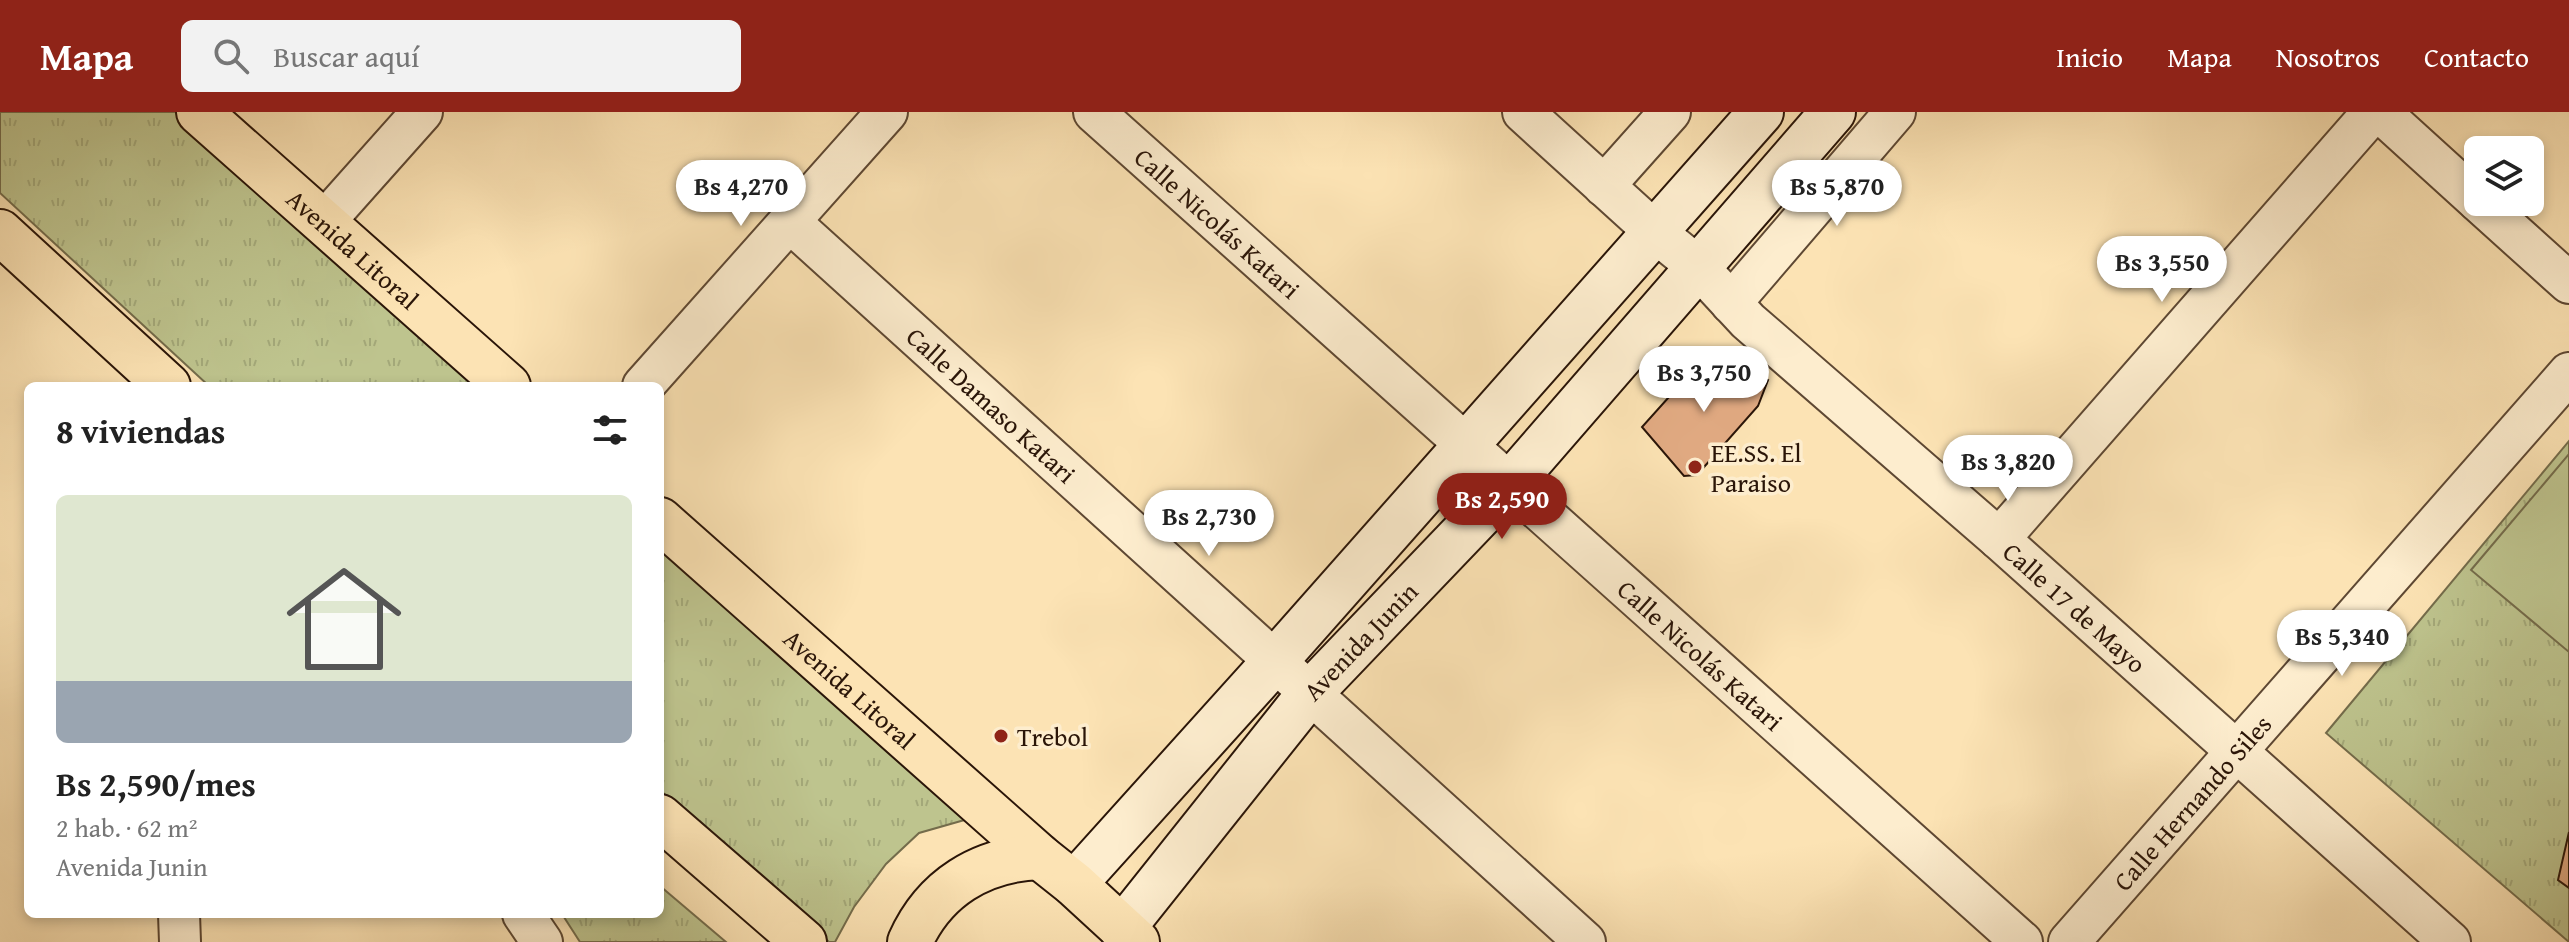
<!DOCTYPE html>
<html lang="es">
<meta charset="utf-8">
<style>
body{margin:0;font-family:"Gentium Book Plus",serif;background:#f2f2f2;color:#222;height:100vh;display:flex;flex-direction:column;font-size:30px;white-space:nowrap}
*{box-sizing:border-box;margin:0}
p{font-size:26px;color:#767676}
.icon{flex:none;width:44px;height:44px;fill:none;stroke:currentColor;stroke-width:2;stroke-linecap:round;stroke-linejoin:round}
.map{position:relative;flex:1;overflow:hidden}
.drawer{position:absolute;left:24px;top:270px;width:640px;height:536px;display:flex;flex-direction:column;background:#fff;border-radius:12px;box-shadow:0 4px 12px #0003}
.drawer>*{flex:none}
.tools{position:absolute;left:2464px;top:24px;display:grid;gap:16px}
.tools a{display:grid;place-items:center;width:80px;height:80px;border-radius:12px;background:#fff;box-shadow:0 4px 12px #0003;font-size:40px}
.price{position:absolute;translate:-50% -68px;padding:0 18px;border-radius:28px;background:#fff;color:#222;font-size:26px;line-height:52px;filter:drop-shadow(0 2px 4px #0008)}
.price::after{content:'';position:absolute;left:50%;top:48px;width:24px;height:18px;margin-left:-12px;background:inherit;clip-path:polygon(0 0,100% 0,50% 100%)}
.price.current{background:#8f2418;color:#fff}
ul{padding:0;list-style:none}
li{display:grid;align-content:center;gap:16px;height:424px;padding:0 32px}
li+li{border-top:2px solid #e0e0e0}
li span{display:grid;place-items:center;height:248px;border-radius:12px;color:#555}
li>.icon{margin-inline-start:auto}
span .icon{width:144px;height:144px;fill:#fffc;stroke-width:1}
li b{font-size:34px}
h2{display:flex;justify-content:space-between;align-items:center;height:96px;padding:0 32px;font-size:34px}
header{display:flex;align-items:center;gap:48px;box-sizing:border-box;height:112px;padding:0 40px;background:#8f2418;color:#fff}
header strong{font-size:38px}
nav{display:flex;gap:44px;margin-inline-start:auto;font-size:28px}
.search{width:560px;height:72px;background:#f2f2f2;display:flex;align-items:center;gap:20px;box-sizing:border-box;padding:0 28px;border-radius:12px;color:#767676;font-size:30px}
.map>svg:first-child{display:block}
.grass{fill:url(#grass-tufts);stroke:#746c4b;stroke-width:2}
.pitch{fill:#bec48e;stroke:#746c4b;stroke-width:2}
.building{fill:#e1aa82;stroke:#2a1508;stroke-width:2}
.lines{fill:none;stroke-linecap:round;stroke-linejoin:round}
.street-casing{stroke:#5e4833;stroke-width:44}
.secondary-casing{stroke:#2a1508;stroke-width:48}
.primary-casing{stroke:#2a1508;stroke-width:48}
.street{stroke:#fdedce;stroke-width:40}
.secondary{stroke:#fdedce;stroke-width:44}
.primary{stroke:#fce3b4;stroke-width:44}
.poi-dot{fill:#8f2418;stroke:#fdedce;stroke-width:3}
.labels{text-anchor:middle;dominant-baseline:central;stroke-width:7;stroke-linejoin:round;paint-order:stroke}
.street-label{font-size:26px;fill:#2a1508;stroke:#fdedce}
.poi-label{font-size:26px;fill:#2a1508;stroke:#fdedce;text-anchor:start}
</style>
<header>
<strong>Mapa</strong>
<div class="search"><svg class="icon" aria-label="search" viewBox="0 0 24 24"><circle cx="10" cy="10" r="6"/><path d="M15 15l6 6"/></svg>Buscar aquí</div>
<nav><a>Inicio</a><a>Mapa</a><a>Nosotros</a><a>Contacto</a></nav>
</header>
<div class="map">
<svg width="2569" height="830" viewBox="0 0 2569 830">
<defs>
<pattern id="grass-tufts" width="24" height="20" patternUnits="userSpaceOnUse" patternTransform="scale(2)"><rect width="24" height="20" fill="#bec48e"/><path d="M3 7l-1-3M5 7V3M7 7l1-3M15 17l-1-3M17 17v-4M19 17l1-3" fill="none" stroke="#a3a879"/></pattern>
</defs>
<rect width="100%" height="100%" fill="#fce3b4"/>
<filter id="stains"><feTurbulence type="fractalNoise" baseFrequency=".0025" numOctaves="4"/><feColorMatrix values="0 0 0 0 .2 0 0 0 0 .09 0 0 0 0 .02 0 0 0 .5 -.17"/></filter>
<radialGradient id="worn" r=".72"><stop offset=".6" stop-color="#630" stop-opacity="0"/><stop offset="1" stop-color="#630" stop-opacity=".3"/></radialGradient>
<!-- grass -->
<path class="grass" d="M0 0H182L490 274H209L0 81Z
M2569 329V830L2326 621Z
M660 425 975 705 919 721 886 752 854 795 835 830H829L660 678Z
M660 774 726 830H580L562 802H660Z"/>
<!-- pitch -->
<path class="pitch" d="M2569 342V540L2471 458Z"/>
<!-- building -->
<path class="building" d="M1704 246 1768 268 1758 294 1697 363 1684 364 1642 315Z
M2569 720V776L2558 768Z"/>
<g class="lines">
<!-- street casing -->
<g class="street-casing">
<g id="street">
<path id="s1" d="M1094 0 2022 830"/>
<path id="s2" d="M1523 0 1654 119 1697 154 1748 209 1999 427 2450 830"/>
<path d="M2380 0 2478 89"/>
<path d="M1604 74 1670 0"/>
<path d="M2479 90 2569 171"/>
<path d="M324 110 422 0"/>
<path id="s3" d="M790 110 1585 830"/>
<path d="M1731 191 1895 0"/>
<path d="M643 274 887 0"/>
<path d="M1999 427 2373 0"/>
<path d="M179 802 180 830"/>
<path d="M523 802 542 830"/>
<path id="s4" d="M2069 830 2569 261"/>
</g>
</g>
<!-- secondary casing -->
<g class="secondary-casing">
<g id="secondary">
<path d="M1074 772 1275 549 1761 0"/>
<path id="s5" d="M1122 817 1310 581 1510 372 1833 0"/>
</g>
</g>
<!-- primary casing -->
<g class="primary-casing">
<g id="primary">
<path id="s6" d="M199 0 508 274"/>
<path d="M0 120 168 274"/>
<path id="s7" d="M660 408 1040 745 1074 772 1137 830"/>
<path d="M660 705 804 830"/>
<path d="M910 830C934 776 981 747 1040 745"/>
</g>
</g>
<!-- street -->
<use href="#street" class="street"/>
<!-- secondary -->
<use href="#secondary" class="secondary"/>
<!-- primary -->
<use href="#primary" class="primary"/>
</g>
<!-- markers -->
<g class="poi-dot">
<circle cx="1695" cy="355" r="8"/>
<circle cx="1001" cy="624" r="8"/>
</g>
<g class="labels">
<!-- street labels -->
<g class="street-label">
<text stroke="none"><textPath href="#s1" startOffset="166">Calle Nicolás Katari</textPath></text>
<text stroke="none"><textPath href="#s6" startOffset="206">Avenida Litoral</textPath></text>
<text stroke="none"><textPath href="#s3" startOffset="272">Calle Damaso Katari</textPath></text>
<text stroke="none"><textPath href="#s2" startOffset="742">Calle 17 de Mayo</textPath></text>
<text stroke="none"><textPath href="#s5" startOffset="374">Avenida Junin</textPath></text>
<text stroke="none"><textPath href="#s1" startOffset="814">Calle Nicolás Katari</textPath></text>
<text stroke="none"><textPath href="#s7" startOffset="254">Avenida Litoral</textPath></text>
<text stroke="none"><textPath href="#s4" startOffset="186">Calle Hernando Siles</textPath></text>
</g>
<!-- poi labels -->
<g class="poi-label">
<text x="1711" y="340">EE.SS. El<tspan x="1711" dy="30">Paraiso</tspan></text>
<text x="1017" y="624">Trebol</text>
</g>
</g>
<rect width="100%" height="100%" filter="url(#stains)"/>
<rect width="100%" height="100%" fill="url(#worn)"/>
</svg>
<div class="tools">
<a><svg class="icon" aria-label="layers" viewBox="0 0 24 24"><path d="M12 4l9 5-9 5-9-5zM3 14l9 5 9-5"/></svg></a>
</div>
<b class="price" style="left:741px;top:116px">Bs 4,270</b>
<b class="price" style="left:1837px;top:116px">Bs 5,870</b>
<b class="price" style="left:2162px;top:192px">Bs 3,550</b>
<b class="price" style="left:1704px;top:302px">Bs 3,750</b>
<b class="price" style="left:2008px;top:391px">Bs 3,820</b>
<b class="price current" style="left:1502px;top:429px">Bs 2,590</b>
<b class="price" style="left:1209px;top:446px">Bs 2,730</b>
<b class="price" style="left:2342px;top:566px">Bs 5,340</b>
<section class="drawer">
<h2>8 viviendas<svg class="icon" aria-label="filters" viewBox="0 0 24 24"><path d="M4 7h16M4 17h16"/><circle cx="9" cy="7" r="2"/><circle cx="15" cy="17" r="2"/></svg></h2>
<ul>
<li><span style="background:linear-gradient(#dfe7d0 75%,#9aa5b1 0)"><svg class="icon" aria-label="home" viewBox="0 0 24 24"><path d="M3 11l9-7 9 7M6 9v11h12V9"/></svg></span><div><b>Bs 2,590/mes</b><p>2 hab. · 62 m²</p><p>Avenida Junin</p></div></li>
</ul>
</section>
</div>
